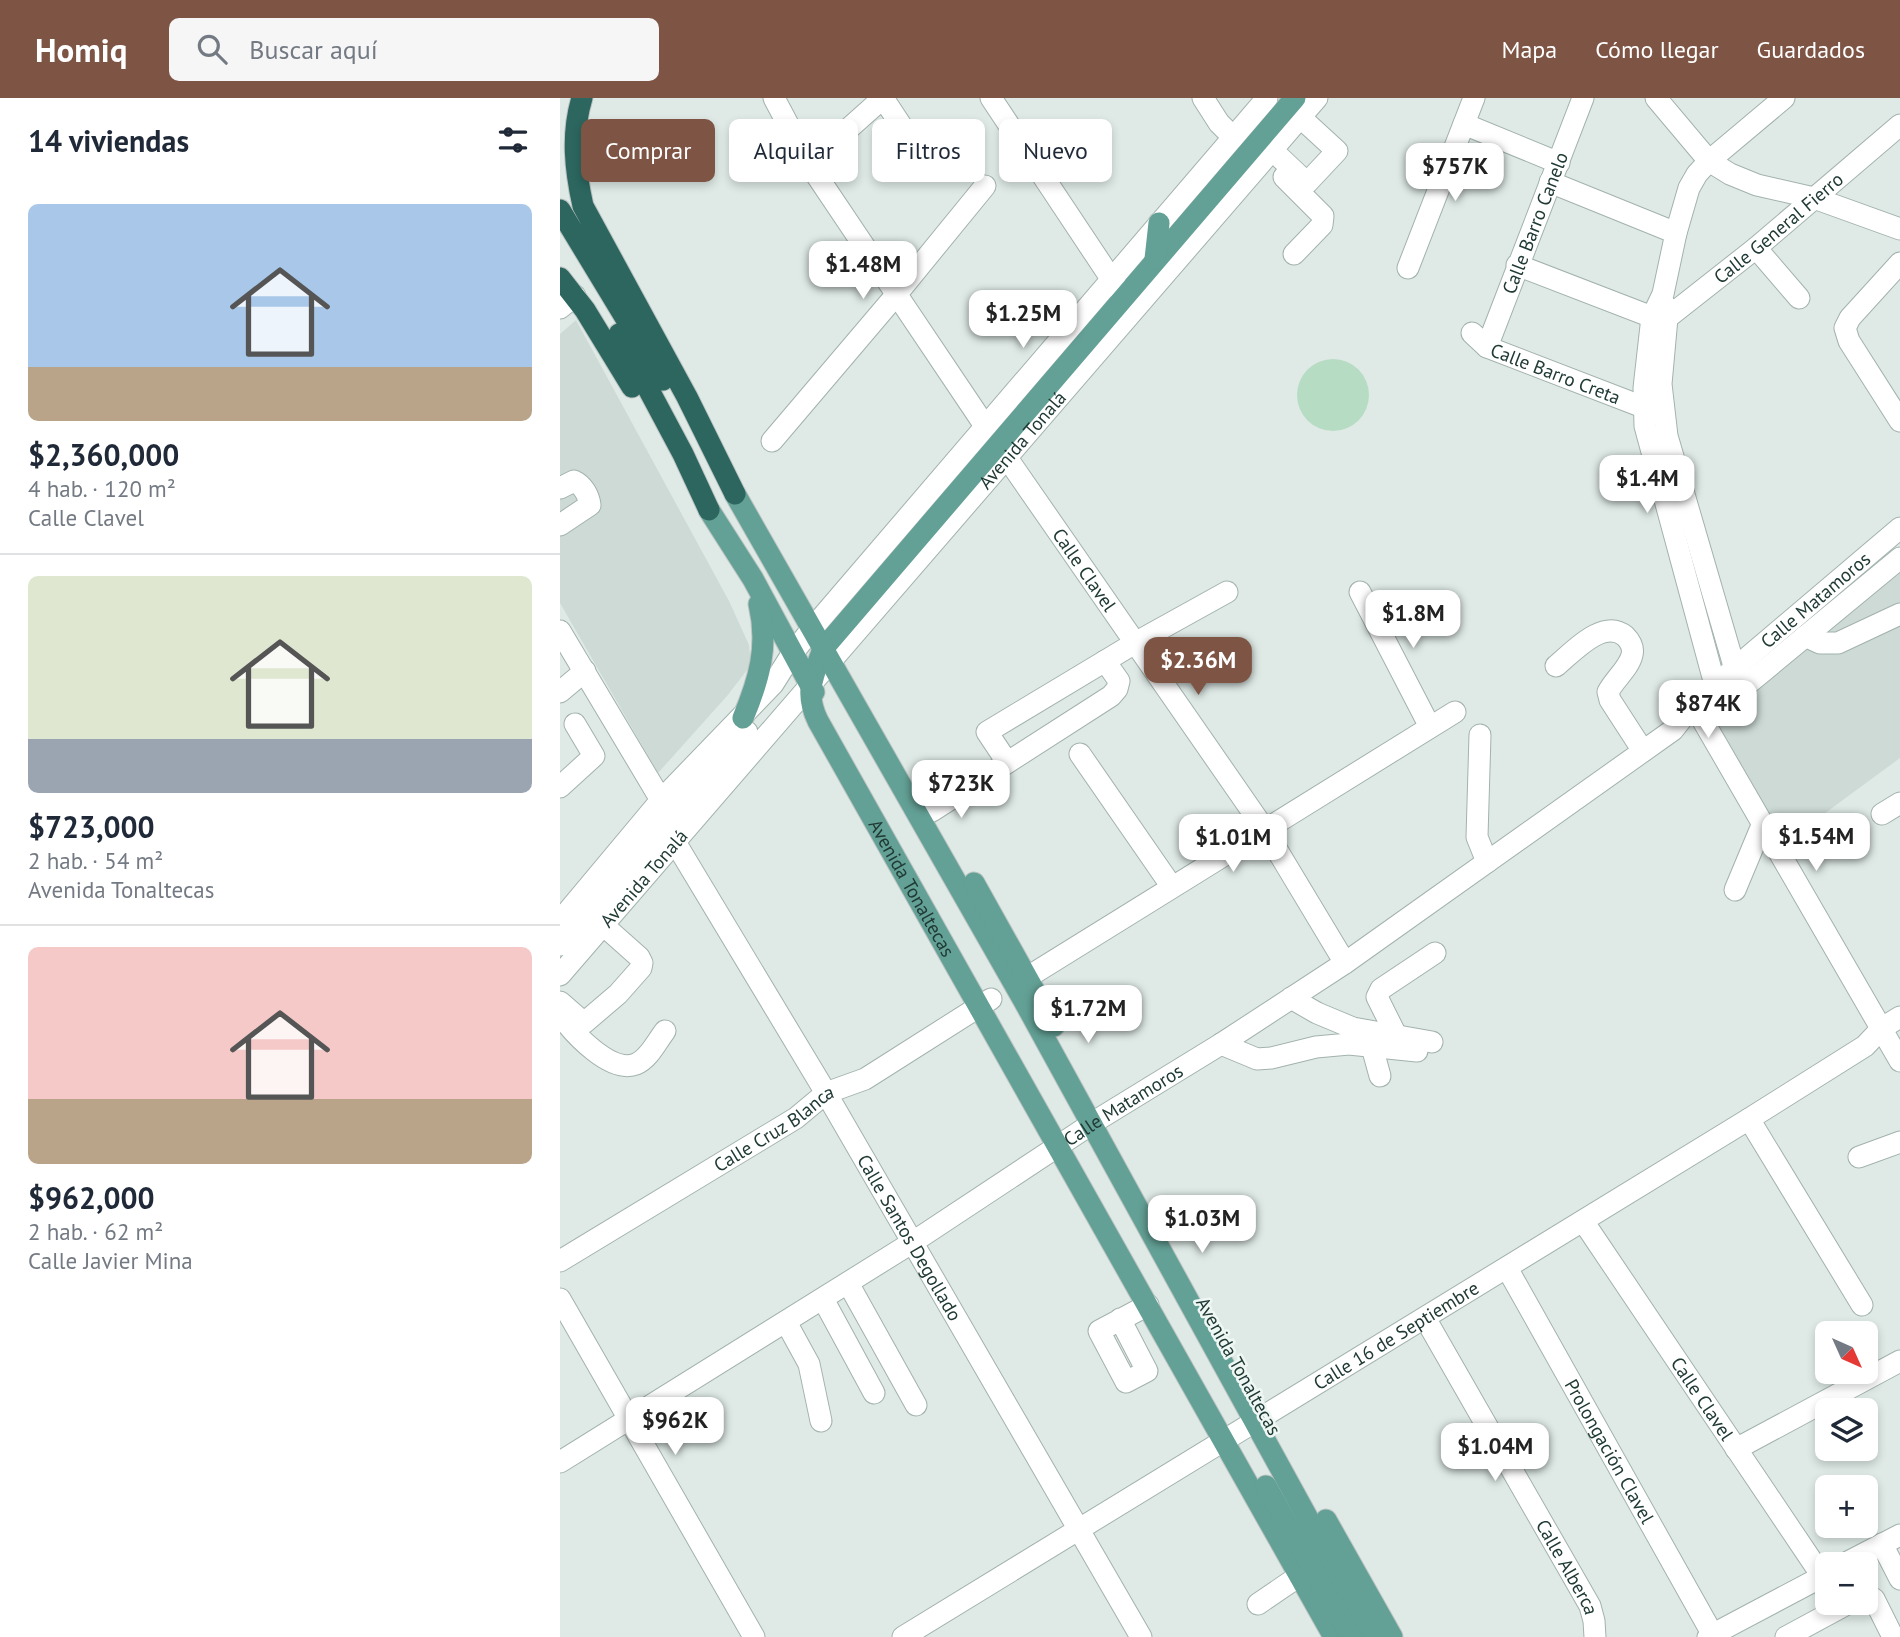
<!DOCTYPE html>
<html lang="es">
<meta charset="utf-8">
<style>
body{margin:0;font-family:"PT Sans",sans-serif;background:#f6f6f7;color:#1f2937;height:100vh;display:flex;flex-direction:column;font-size:26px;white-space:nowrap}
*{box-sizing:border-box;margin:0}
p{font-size:23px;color:#747a83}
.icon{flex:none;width:38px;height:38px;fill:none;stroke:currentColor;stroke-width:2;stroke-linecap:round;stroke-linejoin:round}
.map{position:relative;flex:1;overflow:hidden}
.details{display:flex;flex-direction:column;background:#fff;width:560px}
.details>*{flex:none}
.top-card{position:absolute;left:21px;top:21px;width:665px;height:63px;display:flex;gap:14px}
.needle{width:46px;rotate:135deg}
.tools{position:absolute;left:1255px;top:1223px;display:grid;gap:14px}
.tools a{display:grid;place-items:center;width:63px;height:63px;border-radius:10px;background:#fff;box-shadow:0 4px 10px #0003;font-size:35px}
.price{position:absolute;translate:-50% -60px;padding:0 16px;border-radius:14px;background:#fff;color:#222;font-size:23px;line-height:46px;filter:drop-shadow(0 2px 4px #0008)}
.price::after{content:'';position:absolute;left:50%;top:42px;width:21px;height:16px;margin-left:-10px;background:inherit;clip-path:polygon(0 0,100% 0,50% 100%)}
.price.current{background:#7e5445;color:#fff}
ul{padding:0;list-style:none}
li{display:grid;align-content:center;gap:14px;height:371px;padding:0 28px}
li+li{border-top:2px solid #e0e1e3}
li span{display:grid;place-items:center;height:217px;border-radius:10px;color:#555}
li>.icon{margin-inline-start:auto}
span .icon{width:126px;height:126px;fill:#fffc;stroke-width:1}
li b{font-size:30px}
h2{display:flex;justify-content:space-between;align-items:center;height:84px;padding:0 28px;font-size:30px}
.pill{padding:0 24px;border-radius:10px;background:#fff;box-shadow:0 4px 10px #0003;font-size:24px;line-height:63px}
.pill.current{background:#7e5445;color:#fff}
header{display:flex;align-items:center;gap:42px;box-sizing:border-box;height:98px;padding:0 35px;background:#7e5445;color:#fff}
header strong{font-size:33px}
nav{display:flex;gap:38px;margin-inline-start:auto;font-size:24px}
.search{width:490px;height:63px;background:#f6f6f7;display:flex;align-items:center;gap:18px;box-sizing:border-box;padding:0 24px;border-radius:10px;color:#747a83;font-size:26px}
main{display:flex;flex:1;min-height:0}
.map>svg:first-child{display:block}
.built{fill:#cddad5}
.green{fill:#b7dcc4}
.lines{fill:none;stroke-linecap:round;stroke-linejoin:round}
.minor-casing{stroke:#a2b2ad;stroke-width:23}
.major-casing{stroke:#bcc4c2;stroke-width:23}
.highway-casing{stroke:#bcc4c2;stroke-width:23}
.minor{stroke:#fff;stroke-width:21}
.major{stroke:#63a095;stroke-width:21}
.highway{stroke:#2c665f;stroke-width:21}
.labels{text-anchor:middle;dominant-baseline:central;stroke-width:5;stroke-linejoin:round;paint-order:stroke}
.street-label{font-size:19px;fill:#203a35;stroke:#eff7f4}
</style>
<header>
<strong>Homiq</strong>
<div class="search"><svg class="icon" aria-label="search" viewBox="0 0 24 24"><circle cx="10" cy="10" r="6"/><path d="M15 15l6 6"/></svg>Buscar aquí</div>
<nav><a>Mapa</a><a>Cómo llegar</a><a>Guardados</a></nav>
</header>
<main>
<section class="details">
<h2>14 viviendas<svg class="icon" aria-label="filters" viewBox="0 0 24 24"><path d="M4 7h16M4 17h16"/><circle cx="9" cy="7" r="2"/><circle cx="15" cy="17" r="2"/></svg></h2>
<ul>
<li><span style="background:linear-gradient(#a9c7e8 75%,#b9a48a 0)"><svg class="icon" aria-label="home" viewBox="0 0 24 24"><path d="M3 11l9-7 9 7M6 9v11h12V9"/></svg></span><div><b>$2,360,000</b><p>4 hab. · 120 m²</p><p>Calle Clavel</p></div></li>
<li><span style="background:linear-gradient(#dfe7d0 75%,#9aa5b1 0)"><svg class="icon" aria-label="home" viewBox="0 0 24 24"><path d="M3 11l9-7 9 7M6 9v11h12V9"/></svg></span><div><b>$723,000</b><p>2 hab. · 54 m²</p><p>Avenida Tonaltecas</p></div></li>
<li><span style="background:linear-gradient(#f6c9c9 70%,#b9a48a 0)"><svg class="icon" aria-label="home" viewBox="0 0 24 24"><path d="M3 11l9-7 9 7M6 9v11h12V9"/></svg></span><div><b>$962,000</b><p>2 hab. · 62 m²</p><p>Calle Javier Mina</p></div></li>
</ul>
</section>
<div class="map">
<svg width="1340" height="1539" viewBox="0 0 1340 1539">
<rect width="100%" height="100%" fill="#dfeae6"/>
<!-- built -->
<path class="built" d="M16 222 169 503 189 547 191 567 167 598 98 675 0 505V236Z
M1340 475V660L1223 746 1155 623Z"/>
<!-- green -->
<path class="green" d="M737 297a36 36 0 1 1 72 0a36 36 0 1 1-72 0Z"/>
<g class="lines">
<!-- minor casing -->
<g class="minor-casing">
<g id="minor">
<path d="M214 0 249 66 425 328"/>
<path d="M323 0 364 62"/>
<path d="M431 0 558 191"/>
<path d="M643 0 659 25 673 39"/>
<path d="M1096 0 1149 63 1170 76 1197 87 1254 100 1340 131"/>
<path d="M904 26 999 65"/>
<path d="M712 52 747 85 777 53 740 19"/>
<path d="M249 66 323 0"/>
<path d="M724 79 763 118 762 127 734 156"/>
<path d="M990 84 1116 135"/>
<path d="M1196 150 1239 200"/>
<path d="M1340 165 1290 220 1285 230 1289 243 1340 323"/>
<path id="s1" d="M957 167 1092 219 1107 220 1196 150 1340 27"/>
<path d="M848 170 914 0"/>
<path d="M1105 207 1107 220 1101 286 1107 338 1181 592"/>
<path d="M0 210 15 198"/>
<path id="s2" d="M912 235 927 249 1083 309"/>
<path id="s3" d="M927 249 1023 0"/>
<path d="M212 343 336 197 425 88"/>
<path id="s4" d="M447 360 705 732 785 865"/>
<path d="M0 390 14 383C23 387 29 398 30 407L0 427"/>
<path d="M800 494 870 629"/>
<path d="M0 533 101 702"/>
<path d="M1245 538 1260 545H1278L1340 516"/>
<path d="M996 568C1013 554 1043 520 1065 538 1070 543 1074 549 1072 557 1069 570 1054 582 1048 594L1050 602 1083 653"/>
<path d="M0 594 25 573"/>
<path d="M1172 599 1340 460"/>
<path d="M1135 604 1142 621 1340 963"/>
<path d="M1161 609 1085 328 1084 290 1092 219 1103 196 1116 135 1129 90 1137 76 1149 63 1224 0"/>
<path d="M920 637 917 739 927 764"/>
<path d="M520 656 612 789"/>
<path d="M447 664 427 634 575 545 667 494"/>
<path d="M0 689 34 658 15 626"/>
<path d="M372 713 551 598 557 591 559 583 545 563"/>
<path d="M1322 716 1340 705"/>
<path id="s5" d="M115 744 266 995 581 1539"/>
<path d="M1175 792 1203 725"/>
<path d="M0 823 101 702 213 586 232 556 251 532 707 0"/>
<path d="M0 847 187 634"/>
<path id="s6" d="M0 877 757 0"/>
<path d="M455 887 895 614"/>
<path d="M731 900 757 915 793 930 872 944"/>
<path d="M0 904 24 925 58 896 81 870 82 865 79 859 34 819"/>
<path d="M1 918C14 936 51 976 76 966 89 961 97 943 105 933"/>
<path d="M836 937 817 899 821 891 875 855"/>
<path d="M661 946 697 961 711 960 756 949 789 946 857 953"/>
<path d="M812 949 820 978"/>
<path d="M1189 1021 1302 1207"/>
<path d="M1299 1059 1340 1044"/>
<path id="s7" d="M1023 1123 1262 1478"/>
<path id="s8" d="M0 1163 236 1020 266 995 305 981 431 901"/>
<path id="s9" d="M947 1170 1154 1539"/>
<path d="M288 1185 356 1307"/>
<path d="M0 1201 194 1539"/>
<path d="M263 1201 314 1295"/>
<path id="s10" d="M865 1220 1030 1508 1034 1523 1035 1539"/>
<path d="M560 1221 587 1273 566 1284 539 1233 588 1207"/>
<path d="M226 1224 249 1266 261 1323"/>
<path d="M1176 1351 1340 1263"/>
<path id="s11" d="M0 1364 353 1144 542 1019 661 946 785 865 1113 632 1135 604 1340 430"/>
<path d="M1322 1446 1340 1481"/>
<path d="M1284 1466 1340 1437"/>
<path d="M1306 1497 1314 1501 1333 1539"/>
<path d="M698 1506 739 1478"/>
<path id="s12" d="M343 1539 1189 1021 1305 948 1322 930 1340 919"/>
<path d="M1148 1539 1267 1476"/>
<path d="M1226 1539 1289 1505"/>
</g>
</g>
<!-- major casing -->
<g class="major-casing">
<g id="major">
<path id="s13" d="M735 0 263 551C253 579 244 595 258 623L774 1539"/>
<path d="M595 161 599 125"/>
<path d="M175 396 464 903 813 1539"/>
<path d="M149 412 193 481 254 594"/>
<path d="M183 620C199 582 209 548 199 506"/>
<path d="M414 785 494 928"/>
<path d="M706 1388 791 1539"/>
<path d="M766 1422 832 1539"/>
</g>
</g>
<!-- highway casing -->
<g class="highway-casing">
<path id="highway" d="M22 0C11 36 15 72 23 108L127 299 175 396
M0 112 103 282
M0 180 25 212 72 289
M59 236 123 356 149 412"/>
</g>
<!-- minor -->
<use href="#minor" class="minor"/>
<!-- major -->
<use href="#major" class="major"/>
<!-- highway -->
<use href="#highway" class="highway"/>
</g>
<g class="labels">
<!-- street labels -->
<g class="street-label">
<text stroke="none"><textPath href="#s3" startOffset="133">Calle Barro Canelo</textPath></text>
<text stroke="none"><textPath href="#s1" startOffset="303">Calle General Fierro</textPath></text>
<text stroke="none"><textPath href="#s2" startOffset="94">Calle Barro Creta</textPath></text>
<text stroke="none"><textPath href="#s6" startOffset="707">Avenida Tonalá</textPath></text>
<text stroke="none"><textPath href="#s4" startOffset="136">Calle Clavel</textPath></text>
<text stroke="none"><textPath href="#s11" startOffset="1526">Calle Matamoros</textPath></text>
<text stroke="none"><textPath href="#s6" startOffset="128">Avenida Tonalá</textPath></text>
<text stroke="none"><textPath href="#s13" startOffset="992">Avenida Tonaltecas</textPath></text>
<text stroke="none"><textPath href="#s11" startOffset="667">Calle Matamoros</textPath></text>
<text stroke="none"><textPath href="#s8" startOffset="252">Calle Cruz Blanca</textPath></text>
<text stroke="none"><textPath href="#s5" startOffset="460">Calle Santos Degollado</textPath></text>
<text stroke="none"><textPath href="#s12" startOffset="578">Calle 16 de Septiembre</textPath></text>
<text transform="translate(679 1268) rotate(61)">Avenida Tonaltecas</text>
<text stroke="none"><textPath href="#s7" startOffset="214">Calle Clavel</textPath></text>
<text stroke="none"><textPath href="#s9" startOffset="210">Prolongación Clavel</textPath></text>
<text stroke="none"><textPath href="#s10" startOffset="287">Calle Alberca</textPath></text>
</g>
</g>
</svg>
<div class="tools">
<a><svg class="needle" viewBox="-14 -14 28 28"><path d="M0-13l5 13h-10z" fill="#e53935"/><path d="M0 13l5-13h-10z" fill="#747a83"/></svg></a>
<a><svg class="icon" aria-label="layers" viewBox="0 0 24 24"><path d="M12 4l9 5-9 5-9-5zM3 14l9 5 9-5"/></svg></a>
<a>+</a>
<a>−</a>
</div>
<b class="price" style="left:895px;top:105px">$757K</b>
<b class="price" style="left:303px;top:203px">$1.48M</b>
<b class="price" style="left:463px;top:252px">$1.25M</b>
<b class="price" style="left:1087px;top:417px">$1.4M</b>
<b class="price" style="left:853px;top:552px">$1.8M</b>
<b class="price current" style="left:638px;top:599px">$2.36M</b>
<b class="price" style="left:1148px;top:642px">$874K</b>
<b class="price" style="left:401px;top:722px">$723K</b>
<b class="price" style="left:1256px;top:775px">$1.54M</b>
<b class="price" style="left:673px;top:776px">$1.01M</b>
<b class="price" style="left:528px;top:947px">$1.72M</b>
<b class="price" style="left:642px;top:1157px">$1.03M</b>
<b class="price" style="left:115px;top:1359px">$962K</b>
<b class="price" style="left:935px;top:1385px">$1.04M</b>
<div class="top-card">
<a class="pill current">Comprar</a>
<a class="pill">Alquilar</a>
<a class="pill">Filtros</a>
<a class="pill">Nuevo</a>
</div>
</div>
</main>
